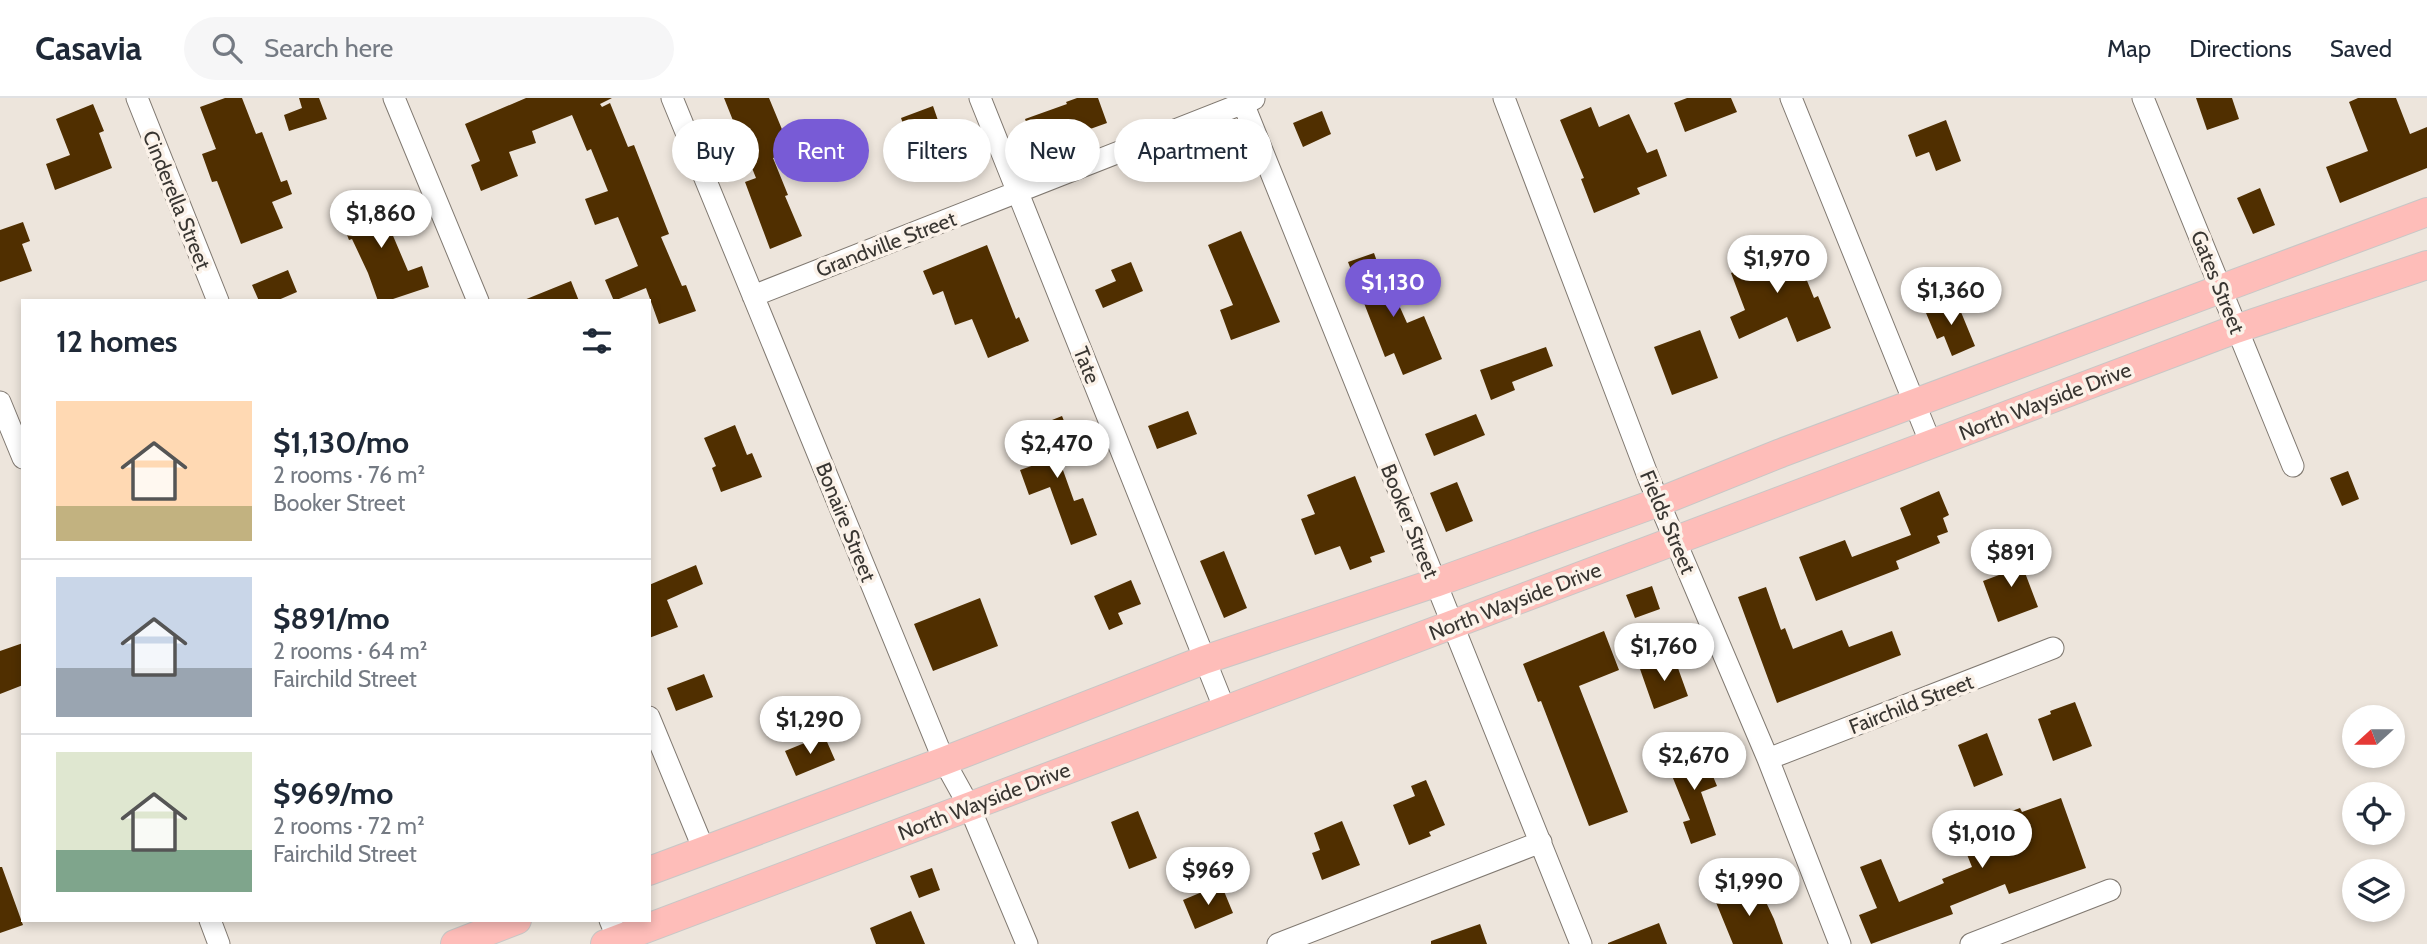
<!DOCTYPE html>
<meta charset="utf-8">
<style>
body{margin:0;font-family:Cabin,sans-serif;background:#f6f6f7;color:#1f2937;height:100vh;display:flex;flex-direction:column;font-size:26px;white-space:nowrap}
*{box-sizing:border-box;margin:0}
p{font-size:23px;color:#747a83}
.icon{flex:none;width:38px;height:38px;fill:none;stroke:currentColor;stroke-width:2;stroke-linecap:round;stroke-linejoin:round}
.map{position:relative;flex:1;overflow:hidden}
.side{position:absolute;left:21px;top:201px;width:630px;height:623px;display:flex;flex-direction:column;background:#fff;border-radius:0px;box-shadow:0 4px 10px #0003}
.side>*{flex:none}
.guide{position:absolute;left:672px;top:21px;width:665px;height:63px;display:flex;gap:14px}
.needle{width:46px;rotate:249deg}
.buttons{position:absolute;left:2342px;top:607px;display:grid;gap:14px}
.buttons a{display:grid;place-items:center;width:63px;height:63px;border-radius:50%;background:#fff;box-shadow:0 4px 10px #0003;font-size:35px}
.price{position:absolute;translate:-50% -60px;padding:0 16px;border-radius:24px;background:#fff;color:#222;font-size:23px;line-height:46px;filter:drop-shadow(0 2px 4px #0008)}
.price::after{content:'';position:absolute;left:50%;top:42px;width:21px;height:16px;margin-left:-10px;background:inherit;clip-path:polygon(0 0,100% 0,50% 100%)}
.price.active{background:#785bd6;color:#fff}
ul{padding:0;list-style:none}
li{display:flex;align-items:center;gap:21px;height:175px;padding:0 35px}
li+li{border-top:2px solid #e0e1e3}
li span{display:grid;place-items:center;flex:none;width:196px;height:140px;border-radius:0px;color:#555}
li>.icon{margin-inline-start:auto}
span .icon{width:84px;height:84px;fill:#fffc;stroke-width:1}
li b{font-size:30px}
h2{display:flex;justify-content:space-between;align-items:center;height:84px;padding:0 35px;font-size:30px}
.tag{padding:0 24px;border-radius:32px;background:#fff;box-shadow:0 4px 10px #0003;font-size:24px;line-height:63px}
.tag.active{background:#785bd6;color:#fff}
header{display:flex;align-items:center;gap:42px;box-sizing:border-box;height:98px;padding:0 35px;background:#fff;border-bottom:2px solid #e0e1e3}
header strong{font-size:33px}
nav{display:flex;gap:38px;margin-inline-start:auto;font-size:24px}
.search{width:490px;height:63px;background:#f6f6f7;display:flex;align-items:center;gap:18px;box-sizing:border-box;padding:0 24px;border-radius:38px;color:#747a83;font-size:26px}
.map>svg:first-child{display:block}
.building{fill:#502f00}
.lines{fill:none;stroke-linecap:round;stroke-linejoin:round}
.minor-casing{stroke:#807971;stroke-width:23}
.major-casing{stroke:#c8c7c6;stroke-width:30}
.minor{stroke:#fff;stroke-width:21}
.major{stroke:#febdb9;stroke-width:28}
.labels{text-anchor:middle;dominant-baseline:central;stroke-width:7;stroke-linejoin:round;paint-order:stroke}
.street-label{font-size:21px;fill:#393632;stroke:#fbf2e9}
</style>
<header>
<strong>Casavia</strong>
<div class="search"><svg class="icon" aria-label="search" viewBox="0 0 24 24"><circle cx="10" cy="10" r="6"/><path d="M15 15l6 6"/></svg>Search here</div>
<nav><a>Map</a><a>Directions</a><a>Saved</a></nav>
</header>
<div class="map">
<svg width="2427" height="846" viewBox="0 0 2427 846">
<rect width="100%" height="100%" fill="#ede5dc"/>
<!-- building -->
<path class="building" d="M225 0H242L256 36 262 34 281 84 287 82 292 96 272 104 283 130 241 146 217 83 212 84 202 56 216 51 200 9Z
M299 0H319L327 21 289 33 284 17 302 10Z
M526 0H612L600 6 602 9 610 5 628 49 634 47 669 136 661 139 682 188 686 187 696 213 659 226 646 190 614 203 605 182 638 168 618 119 595 127 585 101 608 93 591 51 587 53 572 17 532 33 536 45 509 54 518 78 481 93 471 67 480 63 465 26Z
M724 0H769L791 53 773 60 788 97 785 98 802 138 770 151 745 84 756 80Z
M1077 0H1098L1107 25 1065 40 1067 47 1051 52 1049 46 1036 51 1025 21 1067 6 1066 4Z
M1687 0H1731L1737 14 1685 34 1674 5Z
M2196 0H2232L2239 21 2207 32Z
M2358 0H2396L2410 36 2427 29V70L2340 105 2326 69 2368 53 2349 4Z
M93 6 104 33 99 35 112 70 55 92 46 66 70 57 56 21Z
M933 8 941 31 909 43 901 20Z
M1591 9 1599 29 1629 16 1647 55 1657 51 1667 78 1637 90 1640 96 1594 115 1581 81 1584 80 1560 22Z
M1322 13 1331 36 1303 49 1293 25Z
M1946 22 1961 63 1936 73 1929 54 1916 59 1908 37Z
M2260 90 2275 127 2253 136 2237 100Z
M382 96 393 124 388 126 408 173 422 168 429 189 387 203H378L368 175 352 141 349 142 338 114Z
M23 124 30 143 22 146 32 173 0 184V132Z
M1241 133 1280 224 1231 242 1220 212 1233 207 1208 147Z
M1791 143 1814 200 1818 198 1831 230 1797 244 1787 219 1739 241 1730 219 1745 212 1731 175 1741 171 1738 164Z
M987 147 1016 221 1019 219 1029 243 988 260 972 221 955 227 943 193 933 197 923 173Z
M1374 155 1386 189 1390 187 1407 225 1424 218 1442 261 1403 277 1394 255 1385 259 1348 164Z
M1131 164 1143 193 1103 210 1095 192 1116 183 1111 172Z
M288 172 297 194 276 203H259L252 187Z
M571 183 579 203H524V202Z
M1956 202 1975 248 1952 258 1944 238 1937 241 1926 215Z
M1700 232 1718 280 1672 297 1654 249Z
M1546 249 1553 268 1512 284 1515 292 1491 302 1480 272Z
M1188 313 1197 336 1157 351 1148 328Z
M1476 316 1485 337 1434 358 1425 336Z
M1062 318 1071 340 1054 347 1074 403 1083 400 1097 437 1071 447 1050 389 1029 397 1020 372 1040 365 1027 332Z
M735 327 747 357 752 355 762 379 721 394 712 370 716 368 704 340Z
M2348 373 2359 401 2342 408 2330 380Z
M1355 378 1385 454 1370 459 1372 464 1350 472 1340 448 1315 457 1301 421 1315 416 1307 397Z
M1457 384 1473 423 1446 434 1430 395Z
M1939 393 1949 417 1943 420 1948 434 1937 438 1940 445 1896 463 1899 471 1816 503 1799 459 1845 442 1852 459 1911 437 1900 410Z
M2016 451 2038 509 1998 524 1983 483 2007 474 2000 457Z
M1224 453 1247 510 1224 520 1200 463Z
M696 467 703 486 667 502 678 529 649 540V487Z
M1131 482 1141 506 1118 515 1123 526 1109 532 1094 498Z
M1652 488 1660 511 1635 520 1626 497Z
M1766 489 1781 532 1785 530 1793 551 1842 532 1849 549 1892 533 1901 557 1777 605 1738 499Z
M980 500 998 548 933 573 914 526Z
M1604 533 1619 572 1579 588 1628 714 1589 728 1541 603 1538 604 1523 566Z
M23 545V587L0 596V553Z
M1674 559 1688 598 1654 611 1640 571Z
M704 576 713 599 676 613 667 590Z
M2075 604 2092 648 2053 663 2038 621 2051 616 2050 613Z
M1987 635 2003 677 1974 689 1958 647Z
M824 637 835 662 796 678 785 653Z
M1701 649 1717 688 1701 694 1716 737 1691 746 1683 724 1690 722 1666 663Z
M1426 682 1445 727 1429 734 1431 738 1409 747 1393 707 1415 698 1411 688Z
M2061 700 2086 770 2009 796 2005 786 1950 808 1953 816 1871 846 1859 817 1877 810 1860 769 1881 761 1899 804 1944 785 1942 781 1972 769 1966 754 1986 746 1979 725 2020 710 2022 714Z
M1138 713 1157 760 1129 771 1111 724Z
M1342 723 1360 767 1322 782 1312 755 1320 752 1314 735Z
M0 769H2L23 827 0 835Z
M932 770 940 792 919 800 910 778Z
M1757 785 1774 821 1783 846H1733L1715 802Z
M1221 786 1233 815 1195 831 1183 802Z
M911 813 925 846H876L870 830Z
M1659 825 1667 846H1608V845Z
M1480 826 1487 846H1431V843Z"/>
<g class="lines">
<!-- minor casing -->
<g class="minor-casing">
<path id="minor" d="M137 0 218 203
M394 0 478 203
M672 0 944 663 969 708 1027 846
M980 0 1225 612
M1241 0 1581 846
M1504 0 1649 381 1768 661 1840 846
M1791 0 1931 346
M2143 0 2293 368
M753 198 1254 1
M0 304 23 360
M649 619 704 752
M1768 661 2053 550
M210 822 219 846
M610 822 620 846
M1278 846 1541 744
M1971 846 2110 792"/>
</g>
<!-- major casing -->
<g class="major-casing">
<path id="major" d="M649 773 944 663 1204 562 1435 485 1659 404 1781 355 2427 114
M455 846 517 822
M605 846 2236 231 2427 167"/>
</g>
<!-- minor -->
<use href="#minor" class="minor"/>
<!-- major -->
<use href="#major" class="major"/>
</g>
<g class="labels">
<!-- street labels -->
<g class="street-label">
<text transform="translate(177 102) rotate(68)">Cinderella Street</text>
<text transform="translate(886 146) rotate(-21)">Grandville Street</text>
<text transform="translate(2218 184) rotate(68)">Gates Street</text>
<text transform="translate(1087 267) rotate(68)">Tate</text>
<text transform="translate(2045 303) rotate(-21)">North Wayside Drive</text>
<text transform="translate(1410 423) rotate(68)">Booker Street</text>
<text transform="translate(846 424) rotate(68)">Bonaire Street</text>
<text transform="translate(1668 424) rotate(67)">Fields Street</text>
<text transform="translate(1515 503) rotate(-21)">North Wayside Drive</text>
<text transform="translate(1911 606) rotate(-21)">Fairchild Street</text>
<text transform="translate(984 703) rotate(-21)">North Wayside Drive</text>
</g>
</g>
</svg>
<div class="buttons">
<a><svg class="needle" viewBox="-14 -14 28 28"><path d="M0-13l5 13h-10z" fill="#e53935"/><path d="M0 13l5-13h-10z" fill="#747a83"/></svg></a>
<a><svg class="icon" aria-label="locate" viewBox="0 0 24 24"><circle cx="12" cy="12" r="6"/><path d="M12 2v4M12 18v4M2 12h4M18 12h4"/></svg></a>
<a><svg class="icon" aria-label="layers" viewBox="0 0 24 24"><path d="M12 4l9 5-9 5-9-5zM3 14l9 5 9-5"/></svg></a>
</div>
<b class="price" style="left:381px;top:152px">$1,860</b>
<b class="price" style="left:1777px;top:197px">$1,970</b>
<b class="price active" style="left:1393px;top:221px">$1,130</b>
<b class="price" style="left:1951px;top:229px">$1,360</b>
<b class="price" style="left:1057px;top:382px">$2,470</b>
<b class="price" style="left:2011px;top:491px">$891</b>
<b class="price" style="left:1664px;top:585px">$1,760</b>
<b class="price" style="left:810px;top:658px">$1,290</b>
<b class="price" style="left:1694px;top:694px">$2,670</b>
<b class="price" style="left:1982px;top:772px">$1,010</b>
<b class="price" style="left:1208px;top:809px">$969</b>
<b class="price" style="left:1749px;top:820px">$1,990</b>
<div class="guide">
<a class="tag">Buy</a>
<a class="tag active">Rent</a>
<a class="tag">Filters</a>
<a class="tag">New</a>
<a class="tag">Apartment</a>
</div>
<section class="side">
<h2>12 homes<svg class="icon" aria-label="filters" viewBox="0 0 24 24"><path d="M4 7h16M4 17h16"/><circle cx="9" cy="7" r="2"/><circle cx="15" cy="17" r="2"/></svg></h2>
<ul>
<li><span style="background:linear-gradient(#ffd9b3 75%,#c2b280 0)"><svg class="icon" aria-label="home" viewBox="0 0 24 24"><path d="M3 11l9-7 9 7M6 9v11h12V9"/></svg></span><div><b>$1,130/mo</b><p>2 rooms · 76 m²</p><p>Booker Street</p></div></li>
<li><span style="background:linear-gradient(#c9d6e8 65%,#9aa5b1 0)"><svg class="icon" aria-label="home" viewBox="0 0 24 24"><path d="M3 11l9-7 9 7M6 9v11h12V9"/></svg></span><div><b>$891/mo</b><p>2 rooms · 64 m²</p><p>Fairchild Street</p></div></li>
<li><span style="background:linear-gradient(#dfe7d0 70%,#7fa58c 0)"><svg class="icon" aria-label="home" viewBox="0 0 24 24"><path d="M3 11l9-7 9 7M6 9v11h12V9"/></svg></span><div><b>$969/mo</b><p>2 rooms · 72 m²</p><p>Fairchild Street</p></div></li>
</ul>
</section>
</div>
